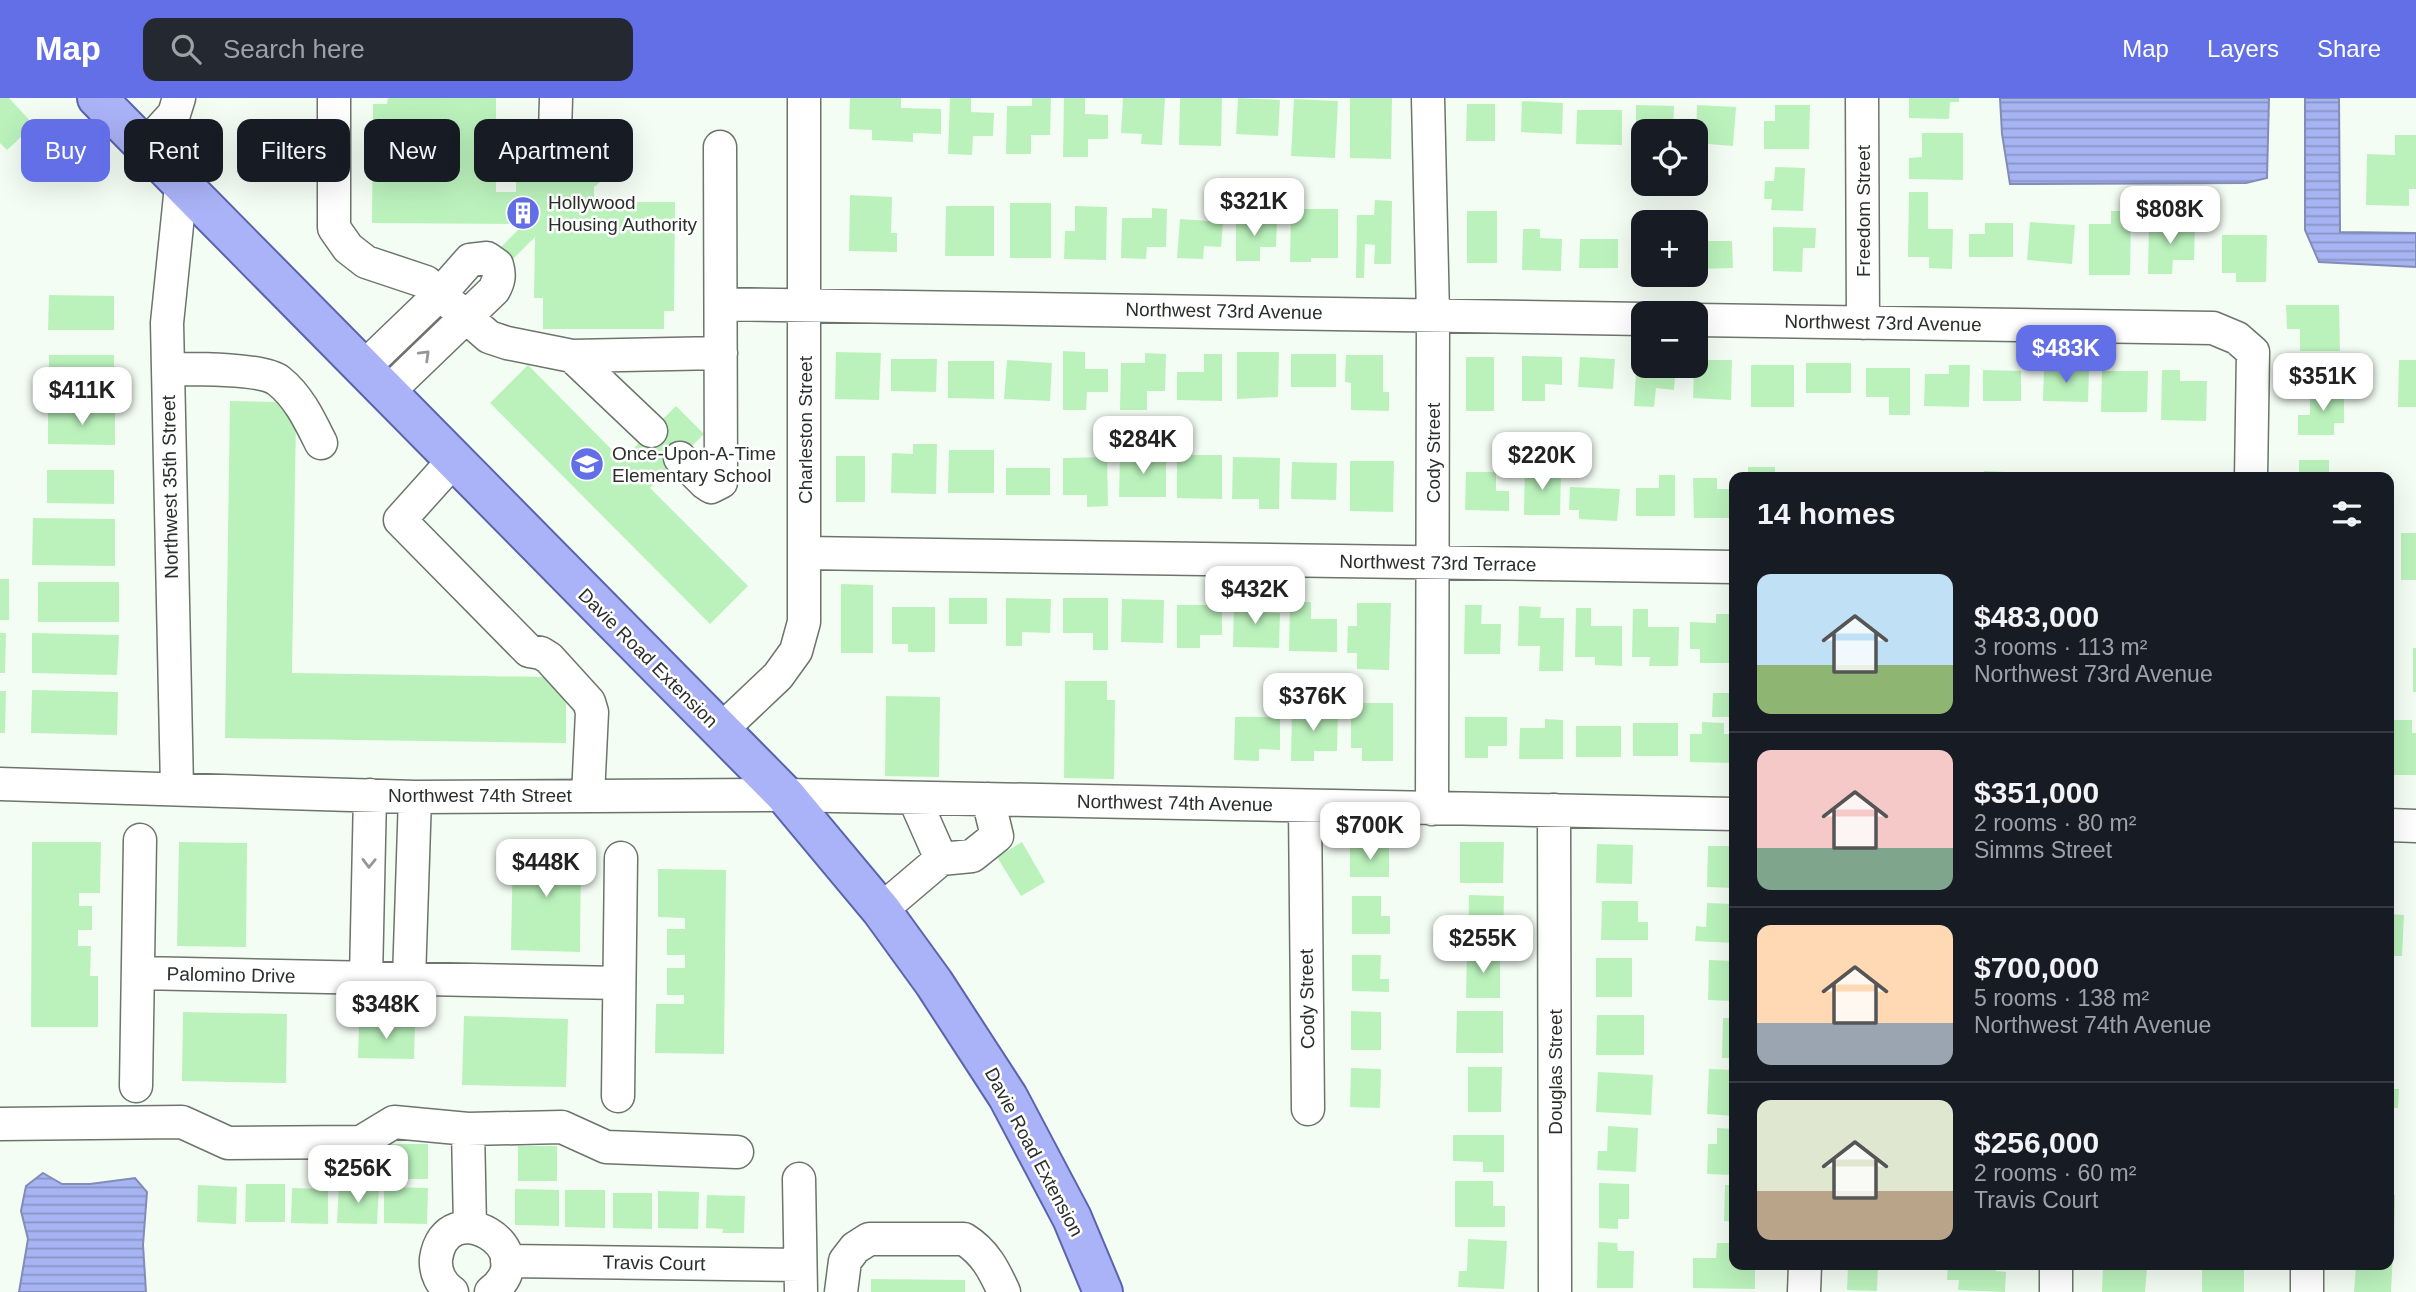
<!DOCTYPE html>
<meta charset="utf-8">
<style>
body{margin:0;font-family:Arial,sans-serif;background:#242831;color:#f1f3f6;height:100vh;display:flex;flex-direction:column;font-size:26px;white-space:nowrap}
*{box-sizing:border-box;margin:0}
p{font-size:23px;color:#9ea1a6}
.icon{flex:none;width:38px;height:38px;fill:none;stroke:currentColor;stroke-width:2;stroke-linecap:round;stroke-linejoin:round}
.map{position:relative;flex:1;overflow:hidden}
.sheet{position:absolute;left:1729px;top:374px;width:665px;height:798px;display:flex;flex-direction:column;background:#171b24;border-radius:14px;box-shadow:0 7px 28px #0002}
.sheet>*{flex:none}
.hud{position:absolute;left:21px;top:21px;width:665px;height:63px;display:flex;gap:14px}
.tools{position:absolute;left:1631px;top:21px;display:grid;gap:14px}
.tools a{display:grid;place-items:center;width:77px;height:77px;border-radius:14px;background:#171b24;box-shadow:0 7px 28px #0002;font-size:35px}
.price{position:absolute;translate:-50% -60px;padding:0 16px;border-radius:14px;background:#fff;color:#222;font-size:23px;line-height:46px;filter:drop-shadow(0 2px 4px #0008)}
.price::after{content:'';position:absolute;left:50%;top:42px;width:21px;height:16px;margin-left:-10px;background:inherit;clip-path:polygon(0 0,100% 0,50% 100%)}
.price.selected{background:#626fe7;color:#fff}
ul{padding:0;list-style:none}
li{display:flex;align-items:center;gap:21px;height:175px;padding:0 28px}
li+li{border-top:2px solid #363941}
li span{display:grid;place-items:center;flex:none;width:196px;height:140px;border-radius:14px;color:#555}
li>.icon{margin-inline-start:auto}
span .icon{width:84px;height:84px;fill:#fffc;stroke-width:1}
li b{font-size:30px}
h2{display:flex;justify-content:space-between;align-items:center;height:84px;padding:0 28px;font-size:30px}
.chip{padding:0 24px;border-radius:14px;background:#171b24;box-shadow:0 7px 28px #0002;font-size:24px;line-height:63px}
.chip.selected{background:#626fe7;color:#fff}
header{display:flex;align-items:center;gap:42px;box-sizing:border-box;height:98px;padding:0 35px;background:#626fe7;color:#fff}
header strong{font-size:33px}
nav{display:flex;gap:38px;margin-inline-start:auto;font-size:24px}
.search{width:490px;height:63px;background:#242831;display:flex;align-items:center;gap:18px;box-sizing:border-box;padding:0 24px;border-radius:14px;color:#9ea1a6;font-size:26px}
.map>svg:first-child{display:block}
.water{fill:url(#water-rules);stroke:#828cb7;stroke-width:2}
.building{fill:#bbf2bc}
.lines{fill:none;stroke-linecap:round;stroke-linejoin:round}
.minor-casing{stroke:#6c746c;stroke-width:35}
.major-casing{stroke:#5964ac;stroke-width:42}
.minor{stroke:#fff;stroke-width:32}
.major{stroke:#aab3f7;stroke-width:38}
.oneway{stroke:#959795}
.labels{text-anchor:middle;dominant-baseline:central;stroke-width:5;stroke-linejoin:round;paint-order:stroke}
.poi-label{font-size:19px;fill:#2b2f2b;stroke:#fff;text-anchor:start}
.street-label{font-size:19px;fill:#2b2f2b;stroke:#fff}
</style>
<header>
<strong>Map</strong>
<div class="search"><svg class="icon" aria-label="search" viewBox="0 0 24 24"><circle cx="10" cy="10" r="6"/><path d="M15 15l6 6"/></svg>Search here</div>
<nav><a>Map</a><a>Layers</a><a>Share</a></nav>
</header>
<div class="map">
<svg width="2416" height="1194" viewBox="0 0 2416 1194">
<defs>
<pattern id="water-rules" width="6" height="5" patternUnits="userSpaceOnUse" patternTransform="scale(1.75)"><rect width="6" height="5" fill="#a7b4f3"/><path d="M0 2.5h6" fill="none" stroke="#8893c5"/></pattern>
</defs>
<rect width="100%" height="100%" fill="#f4fdf4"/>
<!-- water -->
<path class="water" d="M2000 0H2269L2267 80 2246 85 2010 86 2002 36Z
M2305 0H2339L2340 134 2416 135V169L2319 164 2305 132Z
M43 1075 62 1086H90L135 1080 147 1094 143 1147 146 1194H19L28 1141 21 1113 26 1088Z"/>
<!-- building -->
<path class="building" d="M0 0H9L34 27 7 52 0 45Z
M388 0H496V94H516V80H525V49L588 50 610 76 594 89V104H675L674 213H664V231H543V200H534L535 139 508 166 496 154 524 126 372 125 373 6H387Z
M850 0H901V10L941 11V36L913 35V44L872 42V32L849 31Z
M950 0H971V14L994 15 993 38H973L972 57 948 56Z
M1032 0H1051L1050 37H1031V56H1006L1007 8H1032Z
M1064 0H1085V16L1108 17V41H1088V59H1063Z
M1123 0H1165L1162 47 1141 46 1142 36 1121 35Z
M1180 0H1222L1221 48 1179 47Z
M1238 0 1280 2 1278 38 1236 36Z
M1350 0H1392L1391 61 1350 60Z
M1909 0H1959V4H1950L1949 21 1909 20Z
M1294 1 1338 3 1335 60 1291 58Z
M1522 3 1563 5 1562 36 1521 34Z
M1467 6H1495V43H1466Z
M1636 7 1674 8 1673 33H1643V50H1636Z
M1697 7 1736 9 1733 48 1696 45Z
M1775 7H1810L1809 51H1764V23H1775Z
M1577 12H1622V47L1576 46Z
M1922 35H1963V82L1909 81V60L1922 59Z
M2395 37H2416V91H2409V108L2366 107 2367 56 2395 57Z
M1775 69 1805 70 1803 113 1771 112 1772 101H1764L1765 83H1774Z
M1909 94H1928V131H1953L1952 171 1929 170V159H1908Z
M850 97 892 99 891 135H897V154L849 153Z
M1375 102 1392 103 1391 166H1374L1375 147 1365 146 1364 180H1356L1357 117H1374Z
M1010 105H1051V160H1010Z
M946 108H994V158H945Z
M1075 108 1107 109 1106 162 1064 161 1065 133H1075Z
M1152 110 1167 111 1166 149H1147L1146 161 1121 160 1122 120H1152Z
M1291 111H1338V160H1311V164H1290Z
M1467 113H1497V165H1467Z
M2111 113H2131L2130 177H2089V126H2111Z
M1180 121 1223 124 1221 149 1204 148 1203 161 1177 160Z
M1236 122H1277L1276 149H1260V163H1236Z
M2030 124 2075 127 2072 166 2027 162Z
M1639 125H1643V170H1638Z
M1985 125H2013V159H1969V136H1985Z
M2149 125 2195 126 2194 162H2173L2172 176H2148Z
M1773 129 1816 130 1815 150H1803L1802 174 1773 173Z
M1523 131H1540V140L1562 141 1561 173 1522 172Z
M2222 137H2267L2266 184H2236V175H2222Z
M1580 141H1618V170H1579Z
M1696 143H1732L1733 170 1696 171Z
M49 197 114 198V232H48Z
M2286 207H2339L2340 253H2300V231H2287Z
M1063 253 1085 254V271H1108V294H1087L1086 312H1063Z
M836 254 881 255 879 302 835 301Z
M1237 254H1279L1278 299 1237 301Z
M1145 255 1166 256 1165 293H1147V312H1120L1121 265H1145Z
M1204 256H1222V303L1177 302V274H1204Z
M1291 256H1336V289H1291Z
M49 257H114V291L49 290Z
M1346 257H1383V294H1389V313L1351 312V285L1345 284Z
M1522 258 1562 259V287L1545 286V303H1522Z
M1637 258H1643V268H1676L1674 292 1656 290 1654 309 1634 308Z
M1466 259H1494V313H1466Z
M1580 259 1615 261 1613 291 1578 289Z
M891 261H937L936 294 891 293Z
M1007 262 1052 265 1050 303 1004 301Z
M1696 262H1732L1731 302 1693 300 1694 268H1696Z
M2399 262H2416V309H2398Z
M948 263H994V301L948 300Z
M1806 265H1851V295H1806Z
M528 267 622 362 676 308 704 336 650 390 748 488 710 526 490 305Z
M1751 267H1794V309H1751Z
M1949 267H1970L1969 309 1924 308 1925 276H1949Z
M1866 270H1910V317H1889V299H1866Z
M2044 271H2089L2088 304 2043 303Z
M1983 272 2021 273V303H1983Z
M2162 272H2180V283H2207L2206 323 2161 322Z
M2102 273H2148L2147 314H2101Z
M2310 292H2344V325H2334V337H2298V317H2310Z
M230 303 279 304 296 320 292 575 550 579 566 597V645L225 640Z
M48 311 115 312V347L48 346Z
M913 346H937L936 396 891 395 892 355 913 356Z
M949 352H994V395H948Z
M1120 357H1166V399H1119Z
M1177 357H1222V401L1177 400Z
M836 358H865V404H836Z
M1107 359 1108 408 1087 409V397H1063V360Z
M1233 359 1280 360 1279 411H1259V401H1232Z
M2299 362H2329V380H2299Z
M1350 363H1394L1393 414 1350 413Z
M1292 364 1337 365 1336 402 1291 401Z
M1525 364H1533V374H1561L1560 417H1524Z
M1748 369H1775V380H1748Z
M1006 370H1050V397H1006Z
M47 372H114V406L47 405Z
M1984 373 2030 375V380H1984Z
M1466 374H1496V393H1509V413L1465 412Z
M2118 374 2147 375V380H2118Z
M1659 377H1675V418H1636V390H1659Z
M1693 380H1717V391H1733V420H1694Z
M1570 389 1620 391 1617 423 1579 421V412H1569Z
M33 420 115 421V468L32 467Z
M2401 435H2416V482H2401Z
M0 481H9V522H0Z
M38 484H119V524H38Z
M841 486 873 487V555H841Z
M949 500H987V526H949Z
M1006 500 1051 501 1050 535 1022 534V548H1006Z
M1063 500H1108V552H1093V535H1063Z
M1122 501 1164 502 1163 545 1121 544Z
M1234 502H1257V514L1280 515 1279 550 1233 549Z
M1290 504H1311V521H1337V554L1289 553Z
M1357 505H1391L1389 572 1357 571V555H1347L1348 528H1357Z
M1177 507H1222V537H1200V550H1177Z
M1465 507H1482L1481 526H1501L1500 556H1464Z
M1519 508 1541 509 1540 520H1564L1563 573H1539L1540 548H1518Z
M892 509H935V554H908V546H892Z
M1576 510H1591V528H1622V568L1595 567V559H1575Z
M1633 511H1648V529H1679L1678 568H1649L1650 559H1632Z
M1716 516H1733L1732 565H1700V551H1690V524L1716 525Z
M0 535H6L5 575H0Z
M32 535 119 537 117 577 32 575Z
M2413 550H2416V594H2413Z
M1065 583H1107V602H1115L1114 681 1064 680Z
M32 592 118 594 117 637 31 635Z
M0 593H6L5 635H0Z
M1713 595H1734V619H1712Z
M886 598 940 599 939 679 885 678Z
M1351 605H1393V663H1362V650H1351Z
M1292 611H1338L1337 653H1314V663H1291Z
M1235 619H1280V652L1259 651V663L1234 662Z
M1465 619H1507V648H1488V660H1465Z
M1545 621 1563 622V661H1519L1520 630H1545Z
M2393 622H2412V635H2416V677H2389V651H2393Z
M1702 624 1724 625V636H1734V665L1690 664V636H1702Z
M1633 625H1678V658H1633Z
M1576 628H1621V659H1576Z
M32 744H101L100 795H79V808H92V832H78V848H91L90 878H98V929H31Z
M179 744 247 745 246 849 177 848Z
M1022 744 1045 784 1021 798 997 759Z
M1460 744H1504L1503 785H1460Z
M1597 746 1633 747 1632 786 1596 785Z
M1350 748H1389V779H1350Z
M1708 748H1734V790L1707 789Z
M513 749 581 750 580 854 511 852Z
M2389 759H2394L2393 798H2389Z
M658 771 726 772 724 956 655 955 656 906H684V897H667V870H685V857H667V831H685V820L658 819Z
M1469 797 1504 798 1503 843H1468Z
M1352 798H1381V818H1390V836H1352Z
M1602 803H1638V824H1648V842H1601Z
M1707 805 1734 806V845L1695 843 1696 828 1706 829Z
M2389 816 2404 817 2402 858H2389Z
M1467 854 1500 855V900H1466Z
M1352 857H1381L1380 881H1389V894L1352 893Z
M1596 860H1632V899H1596Z
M1709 862 1734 863V903L1708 902Z
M2389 883H2394L2391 946H2389Z
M1351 913 1381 914V952H1351Z
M1457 913H1503V955H1456Z
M183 914 287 916 286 985 182 983Z
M1597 917H1644V957H1596Z
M464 918 568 921 566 989 462 987Z
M1723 920H1734V960H1722Z
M359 926 415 927 414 961 358 960Z
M1468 969H1502L1501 1014H1468Z
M1351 970 1381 971 1380 1010 1350 1009Z
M1709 971 1734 972V1018L1707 1016Z
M1598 974 1653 977 1651 1017 1596 1014Z
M2389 991H2399L2398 1010H2389Z
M1608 1028 1638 1030 1636 1074 1597 1072 1598 1053H1607Z
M1717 1030 1734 1031V1077L1707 1076 1708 1046H1717Z
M1453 1037H1504V1074H1483V1064L1453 1063Z
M387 1046H428V1081H387Z
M518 1048H557V1083H518Z
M1455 1083H1493V1108H1505V1129H1455Z
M1599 1085 1629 1086V1121H1618V1131L1599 1130Z
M246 1086H285V1124H245Z
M198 1087 237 1089 236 1126 197 1124Z
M339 1087 379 1089 377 1126 337 1125Z
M1725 1087H1734V1124L1724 1123Z
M384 1089 428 1090 427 1126 384 1125Z
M292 1090 328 1091V1126L291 1125Z
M515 1091 559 1092V1128L515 1127Z
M565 1092H605V1130L565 1129Z
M658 1093 699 1094 698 1131 658 1130Z
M613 1095H652V1131L613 1130Z
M707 1097 745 1098 744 1135H722L723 1131 706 1130Z
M2389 1097H2395L2394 1142H2389Z
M1468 1141 1507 1143 1504 1191 1458 1189 1459 1173H1467Z
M1598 1144 1617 1145 1618 1153H1634L1633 1190H1597Z
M1717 1145H1734V1167L1755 1169V1191L1693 1190V1160H1716Z
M2389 1153H2393L2391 1194H2354L2356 1167H2389Z
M1848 1167H1878L1877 1193 1847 1192Z
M1948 1167H1996V1173L2006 1174 2005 1194 1958 1192 1959 1182H1947Z
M2103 1167H2137V1170L2147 1171 2145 1194H2102Z
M2212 1167H2257V1172H2244V1194H2202V1168Z
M871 1181 965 1182V1194H871Z"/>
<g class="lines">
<!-- minor casing -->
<g class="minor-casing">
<path id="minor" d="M334 0V130L348 150 366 164 426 184 489 239 507 245 572 258 721 255
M1428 0 1433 217 1432 711
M1862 0 1863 225
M537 41 555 36 556 0
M144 49 174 16 179 0
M721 206 1643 221
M1696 222 2213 230 2237 240 2253 254 2251 380
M572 258 651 333
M168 271C190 271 263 270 279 283 299 299 310 323 321 345
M362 271 440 196 470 162 487 160 497 167C500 177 499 183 494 192L386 296
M680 360 705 385 711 389 721 384 720 49
M453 363 400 422 529 553 541 555 549 560 589 604 592 614 588 698
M805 455 1734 469
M720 633 778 578 796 553 804 524V0
M0 686 415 699 785 697 1734 716
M177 690 167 225 181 88
M914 700 941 761 972 758 997 738 988 701
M1305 708 1308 1011
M1554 712 1555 1194
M2389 727 2416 728
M881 812 941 761
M138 875 619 885
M366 880 370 697
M409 881 415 699
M136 988 140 742
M618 998 621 760
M0 1026 182 1024 228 1045 361 1044 394 1024 468 1031 562 1029 606 1049 737 1054
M468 1031 470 1129
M799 1081 801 1194
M507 1163 800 1167
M2056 1167V1194
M452 1194C441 1187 435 1174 436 1161 446 1092 547 1151 491 1194
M841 1194 845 1163 855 1150 869 1141H964C985 1154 994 1172 1004 1194
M1804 1194 1805 1167
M2307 1194V1167"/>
</g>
<!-- major casing -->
<g class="major-casing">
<path id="major" d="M97 0 785 697 881 812 934 885 1008 999 1072 1120 1103 1194"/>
</g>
<!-- minor -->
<use href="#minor" class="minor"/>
<!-- major -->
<use href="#major" class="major"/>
</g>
<!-- one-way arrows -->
<defs><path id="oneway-chevron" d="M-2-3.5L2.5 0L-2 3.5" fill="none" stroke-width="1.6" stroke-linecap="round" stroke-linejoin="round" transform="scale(1.75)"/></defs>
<g class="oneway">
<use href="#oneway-chevron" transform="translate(425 257) rotate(-44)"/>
<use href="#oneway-chevron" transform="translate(369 765) rotate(91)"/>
</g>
<!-- icons -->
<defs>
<g id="building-disc" transform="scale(1.75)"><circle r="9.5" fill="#626fe7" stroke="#fff"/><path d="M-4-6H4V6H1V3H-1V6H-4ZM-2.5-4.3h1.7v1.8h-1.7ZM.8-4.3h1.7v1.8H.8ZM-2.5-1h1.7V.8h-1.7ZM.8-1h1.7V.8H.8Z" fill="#fff"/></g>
<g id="school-disc" transform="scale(1.75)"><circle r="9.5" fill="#626fe7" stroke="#fff"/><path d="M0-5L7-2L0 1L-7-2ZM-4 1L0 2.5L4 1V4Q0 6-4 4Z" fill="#fff"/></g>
</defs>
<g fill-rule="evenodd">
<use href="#building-disc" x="523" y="115"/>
<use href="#school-disc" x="587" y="366"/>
</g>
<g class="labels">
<!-- poi labels -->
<g class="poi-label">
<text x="548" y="104">Hollywood<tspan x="548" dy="22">Housing Authority</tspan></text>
<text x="612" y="355">Once-Upon-A-Time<tspan x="612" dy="22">Elementary School</tspan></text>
</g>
<!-- street labels -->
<g class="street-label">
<text transform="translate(1863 113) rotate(-90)">Freedom Street</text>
<text transform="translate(1224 213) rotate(1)">Northwest 73rd Avenue</text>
<text transform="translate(1883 225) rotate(1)">Northwest 73rd Avenue</text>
<text transform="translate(805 332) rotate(-90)">Charleston Street</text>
<text transform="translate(1433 355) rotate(-90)">Cody Street</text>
<text transform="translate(170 389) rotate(-91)">Northwest 35th Street</text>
<text transform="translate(1438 465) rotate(1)">Northwest 73rd Terrace</text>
<text transform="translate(648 560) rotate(45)">Davie Road Extension</text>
<text x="480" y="697">Northwest 74th Street</text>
<text transform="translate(1175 705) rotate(1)">Northwest 74th Avenue</text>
<text transform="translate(231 877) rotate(1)">Palomino Drive</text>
<text transform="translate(1307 901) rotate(-91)">Cody Street</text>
<text transform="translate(1555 974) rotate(-90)">Douglas Street</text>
<text transform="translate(1034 1054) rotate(62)">Davie Road Extension</text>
<text transform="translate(654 1165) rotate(1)">Travis Court</text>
</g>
</g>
</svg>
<div class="tools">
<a><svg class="icon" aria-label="locate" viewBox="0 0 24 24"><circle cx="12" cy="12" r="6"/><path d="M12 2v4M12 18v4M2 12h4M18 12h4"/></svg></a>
<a>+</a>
<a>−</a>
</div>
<b class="price" style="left:1254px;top:140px">$321K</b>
<b class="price" style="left:2170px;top:148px">$808K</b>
<b class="price selected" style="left:2066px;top:287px">$483K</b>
<b class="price" style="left:2323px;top:315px">$351K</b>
<b class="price" style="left:82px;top:329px">$411K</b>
<b class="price" style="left:1143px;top:378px">$284K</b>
<b class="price" style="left:1542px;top:394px">$220K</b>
<b class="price" style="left:1255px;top:528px">$432K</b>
<b class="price" style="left:1313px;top:635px">$376K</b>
<b class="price" style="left:1370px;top:764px">$700K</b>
<b class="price" style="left:546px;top:801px">$448K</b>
<b class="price" style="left:1483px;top:877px">$255K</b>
<b class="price" style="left:386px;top:943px">$348K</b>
<b class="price" style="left:358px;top:1107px">$256K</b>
<div class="hud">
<a class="chip selected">Buy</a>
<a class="chip">Rent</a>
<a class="chip">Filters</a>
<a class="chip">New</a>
<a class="chip">Apartment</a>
</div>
<section class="sheet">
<h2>14 homes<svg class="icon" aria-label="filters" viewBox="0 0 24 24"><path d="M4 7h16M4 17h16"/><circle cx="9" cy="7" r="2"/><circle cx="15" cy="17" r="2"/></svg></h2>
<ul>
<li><span style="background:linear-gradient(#bfe0f5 65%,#8fb573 0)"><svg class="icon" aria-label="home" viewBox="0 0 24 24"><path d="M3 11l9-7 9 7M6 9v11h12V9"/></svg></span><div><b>$483,000</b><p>3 rooms · 113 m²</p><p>Northwest 73rd Avenue</p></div></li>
<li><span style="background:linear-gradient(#f6c9c9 70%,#7fa58c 0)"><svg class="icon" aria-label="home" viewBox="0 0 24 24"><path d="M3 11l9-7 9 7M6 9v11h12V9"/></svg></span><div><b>$351,000</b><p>2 rooms · 80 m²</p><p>Simms Street</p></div></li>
<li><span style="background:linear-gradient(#ffd9b3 70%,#9aa5b1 0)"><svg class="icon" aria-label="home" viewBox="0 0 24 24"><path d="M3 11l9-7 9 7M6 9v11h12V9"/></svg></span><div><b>$700,000</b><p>5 rooms · 138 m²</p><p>Northwest 74th Avenue</p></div></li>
<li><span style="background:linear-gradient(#dfe7d0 65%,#b9a48a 0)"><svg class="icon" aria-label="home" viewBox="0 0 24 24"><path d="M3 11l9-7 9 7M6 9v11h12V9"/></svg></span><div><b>$256,000</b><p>2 rooms · 60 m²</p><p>Travis Court</p></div></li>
</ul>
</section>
</div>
